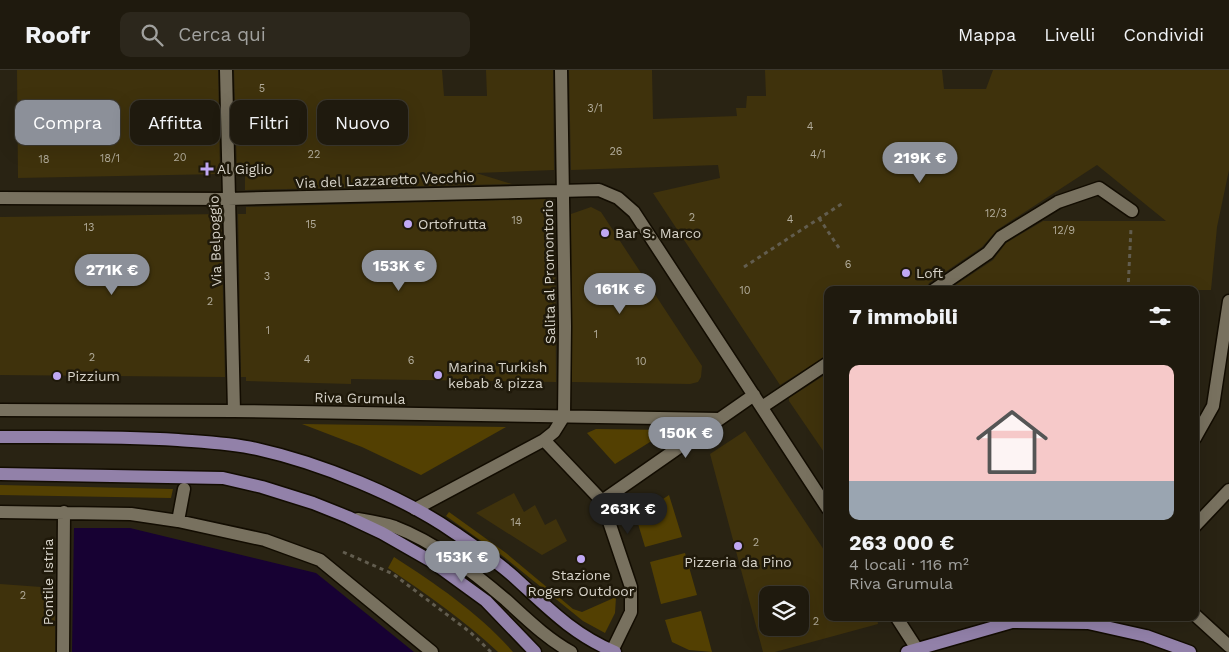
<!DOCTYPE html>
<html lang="it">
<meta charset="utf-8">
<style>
body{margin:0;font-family:"Work Sans",sans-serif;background:#2c271c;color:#f1f3f6;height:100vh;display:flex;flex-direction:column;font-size:19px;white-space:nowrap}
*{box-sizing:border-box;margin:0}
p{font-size:16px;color:#a1a19e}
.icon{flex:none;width:28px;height:28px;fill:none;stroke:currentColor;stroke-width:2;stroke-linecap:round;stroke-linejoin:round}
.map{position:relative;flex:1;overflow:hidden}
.sheet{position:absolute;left:824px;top:216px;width:375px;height:335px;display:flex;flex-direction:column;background:#1f1a0e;border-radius:10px;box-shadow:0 5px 20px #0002,0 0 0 1px #3c382e}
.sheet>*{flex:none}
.hud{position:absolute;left:15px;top:30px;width:475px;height:45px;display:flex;gap:10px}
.tools{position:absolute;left:759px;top:516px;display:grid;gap:10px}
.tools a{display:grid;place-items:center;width:50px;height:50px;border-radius:10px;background:#1f1a0e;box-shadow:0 5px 20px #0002,0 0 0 1px #3c382e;font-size:25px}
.price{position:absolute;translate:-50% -42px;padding:0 11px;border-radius:18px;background:#8c9099;color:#fff;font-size:16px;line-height:32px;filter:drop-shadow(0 1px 2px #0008)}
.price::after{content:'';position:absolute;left:50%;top:30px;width:15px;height:11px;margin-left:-8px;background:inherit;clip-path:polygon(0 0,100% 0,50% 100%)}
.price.current{background:#222;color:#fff}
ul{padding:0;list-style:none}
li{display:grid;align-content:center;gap:10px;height:265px;padding:0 25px}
li span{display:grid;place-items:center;height:155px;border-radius:10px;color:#555}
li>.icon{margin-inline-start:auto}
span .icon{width:90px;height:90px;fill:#fffc;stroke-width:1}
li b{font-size:21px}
h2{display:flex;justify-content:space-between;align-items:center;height:60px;padding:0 25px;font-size:21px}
.chip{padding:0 18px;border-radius:10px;background:#1f1a0e;box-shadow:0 5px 20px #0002,0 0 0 1px #3c382e;font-size:18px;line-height:45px}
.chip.current{background:#8c9099;color:#fff}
header{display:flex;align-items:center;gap:30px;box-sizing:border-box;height:70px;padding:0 25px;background:#1f1a0e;border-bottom:1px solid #3c382e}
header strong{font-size:24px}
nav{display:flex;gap:28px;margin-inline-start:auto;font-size:18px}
.search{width:350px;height:45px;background:#2c271c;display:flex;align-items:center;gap:12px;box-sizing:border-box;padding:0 18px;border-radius:10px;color:#a1a19e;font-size:19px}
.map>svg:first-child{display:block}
.green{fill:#534002}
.water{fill:#170133}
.building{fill:#3f320c;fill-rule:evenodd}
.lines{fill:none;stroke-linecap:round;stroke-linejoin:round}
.street-casing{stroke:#120c01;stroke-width:15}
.primary-casing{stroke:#120c01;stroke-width:15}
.path{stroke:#625d4f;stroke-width:3;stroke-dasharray:4 4;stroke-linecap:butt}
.street{stroke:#78715f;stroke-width:12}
.primary{stroke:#9281a9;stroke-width:12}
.poi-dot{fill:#c0a8f4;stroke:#1f190a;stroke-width:2}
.labels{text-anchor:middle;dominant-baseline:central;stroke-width:5;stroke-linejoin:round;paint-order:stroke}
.number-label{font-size:11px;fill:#b1ab9a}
.poi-label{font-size:14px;fill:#d7d3c9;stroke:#1f190a;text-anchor:start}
.street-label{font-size:14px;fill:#d7d3c9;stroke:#1f190a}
</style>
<header>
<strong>Roofr</strong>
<div class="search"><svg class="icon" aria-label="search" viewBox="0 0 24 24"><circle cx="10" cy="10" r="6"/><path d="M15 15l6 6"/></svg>Cerca qui</div>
<nav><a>Mappa</a><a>Livelli</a><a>Condividi</a></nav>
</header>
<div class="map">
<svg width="1229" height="582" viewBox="0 0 1229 582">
<rect width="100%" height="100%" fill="#292313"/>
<!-- green -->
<path class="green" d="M302 354 506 357 421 405 362 377Z
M596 359 669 360 615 394 587 363Z
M0 415 173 419 171 428 0 425Z
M669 425 682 467 645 477 636 447Z
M449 442 506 483 573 539 582 542 616 527 615 543 605 563 583 551 504 487 446 446Z
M685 483 697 525 661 534 650 492Z
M394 487C436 514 480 544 513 582H498C464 550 426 524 388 498Z
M701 541 712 582 689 580 672 572 665 550Z"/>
<!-- water -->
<path class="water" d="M74 458H130L316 503 414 582H72Z"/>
<!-- building -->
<path class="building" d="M17 0H218L220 104 18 108Z
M234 0H442L444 26H487L486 0H553L554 100 476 103 512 114 245 120V103L237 104Z
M569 0H652L653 49 737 46 736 38H746L747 26H766L765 0H942L944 19H986L993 0H1229V100L1217 157 1211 220H948L993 190 1006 173 1043 151H1166L1097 95 997 160 982 177 929 213 926 220H828V285L780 315 653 123 720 108 718 95 571 100Z
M552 129 553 152 555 151 556 312 351 309V314L246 311V307H241L238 144H246V137Z
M591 137 601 142 702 296 701 307 698 312 690 314 572 312 571 144Z
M221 144 225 307 0 305V147Z
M828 303V388L789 331V328Z
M745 361 828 486V548H877L878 554 775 582H763L710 384ZM768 525H800V558H768Z
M514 423 524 442 535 435 545 455 556 449 567 471 542 485 476 443Z
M0 514 55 518V582H0Z"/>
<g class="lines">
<!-- street casing -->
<g class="street-casing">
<path id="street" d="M226 0 234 341
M0 128 228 129 599 120 618 128 634 142 828 439
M934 220 988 183 1001 167 1058 132 1099 118 1132 141
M762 337 828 293
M0 340 234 341 719 349
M1195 368 1213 336 1229 231
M544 370 602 431 631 517V542L612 581 607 582
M184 419 178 451 265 470 320 490 432 582
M602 431 754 325
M415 439 544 370 554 362 564 346 565 256 561 0
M0 442 131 444 178 451
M358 449C370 451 383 453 395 457 435 472 473 502 506 530 527 549 546 568 571 582
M1195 456 1229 420
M1195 545 1229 576
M897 548 917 579
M63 582 64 442"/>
</g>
<!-- primary casing -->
<g class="primary-casing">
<path id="primary" d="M0 367C59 367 119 366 178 370 204 372 231 373 257 379 320 393 402 426 455 463 474 476 495 490 513 506 546 536 572 564 615 582
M0 404 223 408 262 417 313 433 348 447 382 463 431 491 486 531 535 582
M907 582 1012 552 1088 553 1146 566 1190 582"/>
</g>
<!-- path -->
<path class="path" d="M819 148 839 178
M744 197 843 133
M1128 220 1131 158
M343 482 393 504 470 562 491 582"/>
<!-- street -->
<use href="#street" class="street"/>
<!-- primary -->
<use href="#primary" class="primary"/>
</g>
<!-- markers -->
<g class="poi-dot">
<path d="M204.5 91.5h5v5h5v5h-5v5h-5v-5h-5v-5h5z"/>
<circle cx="408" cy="154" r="5"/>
<circle cx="605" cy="163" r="5"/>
<circle cx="906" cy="203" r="5"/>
<circle cx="438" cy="305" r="5"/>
<circle cx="57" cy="306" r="5"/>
<circle cx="738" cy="476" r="5"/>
<circle cx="581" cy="489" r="5"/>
</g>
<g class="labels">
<!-- number labels -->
<g class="number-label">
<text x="262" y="18">5</text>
<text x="595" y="38">3/1</text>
<text x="810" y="56">4</text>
<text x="616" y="81">26</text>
<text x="314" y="84">22</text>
<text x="818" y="84">4/1</text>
<text x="180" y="87">20</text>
<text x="110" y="88">18/1</text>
<text x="44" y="89">18</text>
<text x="996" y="143">12/3</text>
<text x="692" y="147">2</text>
<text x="790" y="149">4</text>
<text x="517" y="150">19</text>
<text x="311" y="154">15</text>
<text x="89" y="157">13</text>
<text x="1064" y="160">12/9</text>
<text x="848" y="194">6</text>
<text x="267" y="206">3</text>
<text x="745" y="220">10</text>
<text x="210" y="231">2</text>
<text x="268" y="260">1</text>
<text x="596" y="264">1</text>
<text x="92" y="287">2</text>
<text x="307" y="289">4</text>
<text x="411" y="290">6</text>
<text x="641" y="291">10</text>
<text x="516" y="452">14</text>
<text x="756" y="472">2</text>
<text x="23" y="525">2</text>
<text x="816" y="551">2</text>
</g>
<!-- poi labels -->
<g class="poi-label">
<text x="217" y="99">Al Giglio</text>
<text x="418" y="154">Ortofrutta</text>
<text x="615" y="163">Bar S. Marco</text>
<text x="916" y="203">Loft</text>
<text x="448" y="297">Marina Turkish<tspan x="448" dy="16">kebab &amp; pizza</tspan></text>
<text x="67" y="306">Pizzium</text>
<text x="738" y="492" text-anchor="middle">Pizzeria da Pino</text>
<text x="581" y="505" text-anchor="middle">Stazione<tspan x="581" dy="16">Rogers Outdoor</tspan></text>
</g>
<!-- street labels -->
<g class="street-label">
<text transform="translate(385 110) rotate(-2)">Via del Lazzaretto Vecchio</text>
<text transform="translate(215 171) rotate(-92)">Via Belpoggio</text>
<text transform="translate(549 202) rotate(-91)">Salita al Promontorio</text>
<text transform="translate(360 328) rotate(1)">Riva Grumula</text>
<text transform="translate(48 512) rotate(-90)">Pontile Istria</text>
</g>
</g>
</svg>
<div class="tools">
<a><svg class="icon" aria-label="layers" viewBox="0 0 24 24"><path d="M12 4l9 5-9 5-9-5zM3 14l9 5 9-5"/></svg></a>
</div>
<b class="price" style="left:920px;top:114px">219K €</b>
<b class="price" style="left:399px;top:222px">153K €</b>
<b class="price" style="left:112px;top:226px">271K €</b>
<b class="price" style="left:620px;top:245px">161K €</b>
<b class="price" style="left:686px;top:389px">150K €</b>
<b class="price current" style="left:628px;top:465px">263K €</b>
<b class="price" style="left:462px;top:513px">153K €</b>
<div class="hud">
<a class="chip current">Compra</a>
<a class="chip">Affitta</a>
<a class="chip">Filtri</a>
<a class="chip">Nuovo</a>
</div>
<section class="sheet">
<h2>7 immobili<svg class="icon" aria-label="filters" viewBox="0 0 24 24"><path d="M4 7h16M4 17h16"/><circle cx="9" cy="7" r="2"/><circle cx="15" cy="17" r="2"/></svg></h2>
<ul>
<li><span style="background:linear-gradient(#f6c9c9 75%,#9aa5b1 0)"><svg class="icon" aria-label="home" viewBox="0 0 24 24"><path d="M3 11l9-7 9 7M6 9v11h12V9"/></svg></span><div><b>263 000 €</b><p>4 locali · 116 m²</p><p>Riva Grumula</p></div></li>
</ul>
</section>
</div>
